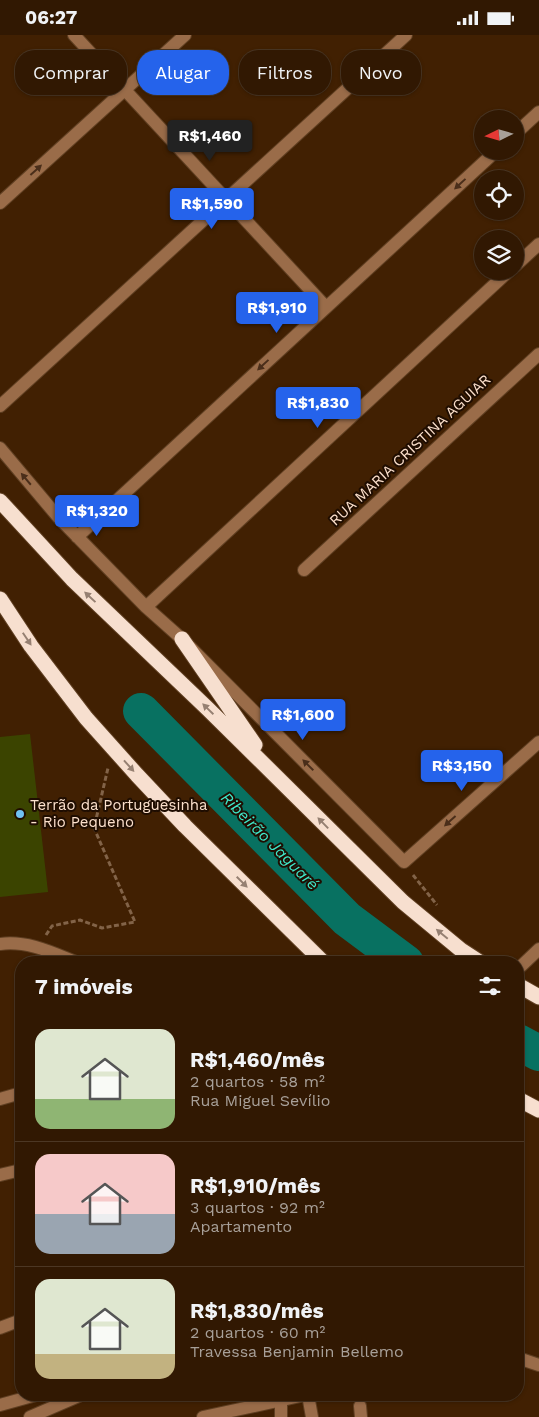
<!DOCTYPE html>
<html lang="pt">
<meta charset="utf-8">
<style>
body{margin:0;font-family:"Work Sans",sans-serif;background:#3d2511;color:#f1f3f6;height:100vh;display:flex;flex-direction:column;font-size:19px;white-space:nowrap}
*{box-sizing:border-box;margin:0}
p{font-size:16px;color:#a8a099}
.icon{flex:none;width:28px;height:28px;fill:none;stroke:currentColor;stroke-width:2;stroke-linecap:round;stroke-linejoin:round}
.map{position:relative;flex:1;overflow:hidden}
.sheet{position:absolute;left:15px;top:921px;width:509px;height:445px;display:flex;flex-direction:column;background:#311802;border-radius:20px;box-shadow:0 1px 4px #0004,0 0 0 1px #4c3724}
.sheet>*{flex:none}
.top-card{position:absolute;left:15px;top:15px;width:510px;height:45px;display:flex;gap:10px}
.needle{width:32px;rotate:265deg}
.buttons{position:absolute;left:474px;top:75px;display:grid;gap:10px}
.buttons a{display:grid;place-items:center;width:50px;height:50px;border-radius:50%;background:#311802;box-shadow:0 1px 4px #0004,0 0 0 1px #4c3724;font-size:25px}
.price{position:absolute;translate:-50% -42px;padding:0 11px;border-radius:5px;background:#2563eb;color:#fff;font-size:16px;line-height:32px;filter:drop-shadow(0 1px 2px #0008)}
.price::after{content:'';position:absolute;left:50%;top:30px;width:15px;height:11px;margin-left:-8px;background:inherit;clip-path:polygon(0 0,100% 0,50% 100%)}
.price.active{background:#222;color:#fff}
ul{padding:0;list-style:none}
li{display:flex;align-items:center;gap:15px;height:125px;padding:0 20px}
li+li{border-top:1px solid #4c3724}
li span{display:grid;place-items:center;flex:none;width:140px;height:100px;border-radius:15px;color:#555}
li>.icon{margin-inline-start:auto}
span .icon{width:60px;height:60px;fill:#fffc;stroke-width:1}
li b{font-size:21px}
h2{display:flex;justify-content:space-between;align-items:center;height:60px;padding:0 20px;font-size:21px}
.chip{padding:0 18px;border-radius:20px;background:#311802;box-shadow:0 1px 4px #0004,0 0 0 1px #4c3724;font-size:18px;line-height:45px}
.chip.active{background:#2563eb;color:#fff}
.status{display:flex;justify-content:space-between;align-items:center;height:35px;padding:0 25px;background:#311802;direction:ltr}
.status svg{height:14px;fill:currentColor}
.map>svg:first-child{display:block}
.green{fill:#3b4400}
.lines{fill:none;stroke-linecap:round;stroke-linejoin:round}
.river{stroke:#087161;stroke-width:36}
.minor-casing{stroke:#5f3f22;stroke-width:14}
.highway-casing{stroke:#5f3f22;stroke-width:17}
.path{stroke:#826348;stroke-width:3;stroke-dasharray:5 2.5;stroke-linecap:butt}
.minor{stroke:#9a6c49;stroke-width:12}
.highway{stroke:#f7dfcf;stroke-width:15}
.oneway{fill:#4a2e1a}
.oneway2{fill:#968072}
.poi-dot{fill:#70c2f4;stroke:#1f0d01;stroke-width:2}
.labels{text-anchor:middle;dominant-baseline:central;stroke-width:4;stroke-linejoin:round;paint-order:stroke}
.street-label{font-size:15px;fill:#fce0cc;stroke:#1f0d01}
.poi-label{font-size:15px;fill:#fce0cc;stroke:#1f0d01;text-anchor:start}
.water-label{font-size:16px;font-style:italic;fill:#3fe8ca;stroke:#1f0d01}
</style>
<div class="status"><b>06:27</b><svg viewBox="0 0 49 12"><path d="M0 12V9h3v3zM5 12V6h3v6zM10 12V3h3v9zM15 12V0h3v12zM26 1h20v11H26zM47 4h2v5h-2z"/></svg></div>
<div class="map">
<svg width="539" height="1382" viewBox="0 0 539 1382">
<rect width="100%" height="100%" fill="#412002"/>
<!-- green -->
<path class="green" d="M30 699 48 857 0 862V702Z"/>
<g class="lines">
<!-- river -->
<path class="river" d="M141 676 347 884 406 928
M518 1007 539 1018"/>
<!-- minor casing -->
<g class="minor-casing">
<path id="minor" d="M74 0 326 272
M515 99 539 77
M0 168 185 0
M515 231 539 209
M0 371 406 0
M0 413 58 482 146 572 182 604 404 827 539 707
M77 502 496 116
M304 535 539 319
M146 572 509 236
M0 909C27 905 53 918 78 928
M518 934 539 914
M0 1064 21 1058
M0 1140 21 1135
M0 1293 21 1285
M518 1323 539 1330
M308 1360 312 1382
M0 1370 36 1360
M360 1371 361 1382
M30 1382 81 1360
M203 1382 305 1360
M281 1382V1365"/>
</g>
<!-- highway casing -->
<g class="highway-casing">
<path id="highway" d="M0 466 72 544 208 674 403 867 461 915 481 928
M0 564 31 611 86 683 137 740 185 791 324 928
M182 604 255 710
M518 950 539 962
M518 1064 539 1075"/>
</g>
<!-- path -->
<path class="path" d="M413 840 437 870
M46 900 52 891 80 885 102 893 135 887 94 793 108 733"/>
<!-- minor -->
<use href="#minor" class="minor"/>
<!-- highway -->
<use href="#highway" class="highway"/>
</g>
<!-- one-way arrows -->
<defs><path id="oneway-solid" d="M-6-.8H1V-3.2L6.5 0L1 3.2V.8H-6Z" transform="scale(1.25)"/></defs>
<g class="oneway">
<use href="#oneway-solid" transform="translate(36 135) rotate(-42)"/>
<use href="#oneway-solid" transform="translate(460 149) rotate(137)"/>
<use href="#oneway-solid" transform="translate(263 330) rotate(137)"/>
<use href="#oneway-solid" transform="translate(26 444) rotate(-130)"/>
<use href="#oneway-solid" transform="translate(308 730) rotate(-135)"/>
<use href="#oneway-solid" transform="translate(450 786) rotate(138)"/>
</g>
<g class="oneway2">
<use href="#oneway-solid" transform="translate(90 562) rotate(-137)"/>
<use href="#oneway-solid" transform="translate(27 604) rotate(56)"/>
<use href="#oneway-solid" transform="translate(208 674) rotate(-136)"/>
<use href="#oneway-solid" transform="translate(129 731) rotate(48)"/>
<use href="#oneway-solid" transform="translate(323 788) rotate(-134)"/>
<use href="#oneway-solid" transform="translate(242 847) rotate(45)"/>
<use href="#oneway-solid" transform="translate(442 899) rotate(-140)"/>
</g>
<!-- markers -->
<circle class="poi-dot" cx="20" cy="779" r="5"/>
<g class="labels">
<!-- street labels -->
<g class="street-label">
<text transform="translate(410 415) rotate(-43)">RUA MARIA CRISTINA AGUIAR</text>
</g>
<!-- poi labels -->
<g class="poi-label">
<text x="30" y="770">Terrão da Portuguesinha<tspan x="30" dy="17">- Rio Pequeno</tspan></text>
</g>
<!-- water labels -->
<g class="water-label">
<text transform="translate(270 806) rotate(45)">Ribeirão Jaguaré</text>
</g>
</g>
</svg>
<div class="buttons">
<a><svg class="needle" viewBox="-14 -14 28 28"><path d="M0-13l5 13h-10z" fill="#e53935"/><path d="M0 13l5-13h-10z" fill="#a8a099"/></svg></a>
<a><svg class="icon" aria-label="locate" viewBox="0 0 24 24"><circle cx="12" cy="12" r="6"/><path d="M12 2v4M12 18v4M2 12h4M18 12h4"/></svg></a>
<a><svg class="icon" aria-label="layers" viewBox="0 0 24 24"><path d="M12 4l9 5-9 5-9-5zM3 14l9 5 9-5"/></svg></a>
</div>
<b class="price active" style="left:210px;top:127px">R$1,460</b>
<b class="price" style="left:212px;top:195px">R$1,590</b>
<b class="price" style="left:277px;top:299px">R$1,910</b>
<b class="price" style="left:318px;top:394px">R$1,830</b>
<b class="price" style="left:97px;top:502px">R$1,320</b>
<b class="price" style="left:303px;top:706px">R$1,600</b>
<b class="price" style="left:462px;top:757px">R$3,150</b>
<div class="top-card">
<a class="chip">Comprar</a>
<a class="chip active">Alugar</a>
<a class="chip">Filtros</a>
<a class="chip">Novo</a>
</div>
<section class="sheet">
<h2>7 imóveis<svg class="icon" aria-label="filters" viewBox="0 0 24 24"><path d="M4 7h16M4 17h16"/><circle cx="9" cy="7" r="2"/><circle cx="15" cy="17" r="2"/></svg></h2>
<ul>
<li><span style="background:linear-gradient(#dfe7d0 70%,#8fb573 0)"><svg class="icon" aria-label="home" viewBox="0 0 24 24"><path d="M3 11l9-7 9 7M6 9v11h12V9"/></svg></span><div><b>R$1,460/mês</b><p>2 quartos · 58 m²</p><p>Rua Miguel Sevílio</p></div></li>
<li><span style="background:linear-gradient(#f6c9c9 60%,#9aa5b1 0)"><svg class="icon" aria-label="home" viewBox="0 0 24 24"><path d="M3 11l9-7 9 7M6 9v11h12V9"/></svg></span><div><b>R$1,910/mês</b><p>3 quartos · 92 m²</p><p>Apartamento</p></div></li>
<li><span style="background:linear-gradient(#dfe7d0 75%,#c2b280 0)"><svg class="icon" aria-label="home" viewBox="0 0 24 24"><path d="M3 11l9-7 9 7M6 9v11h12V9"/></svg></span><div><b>R$1,830/mês</b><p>2 quartos · 60 m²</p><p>Travessa Benjamin Bellemo</p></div></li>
</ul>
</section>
</div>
